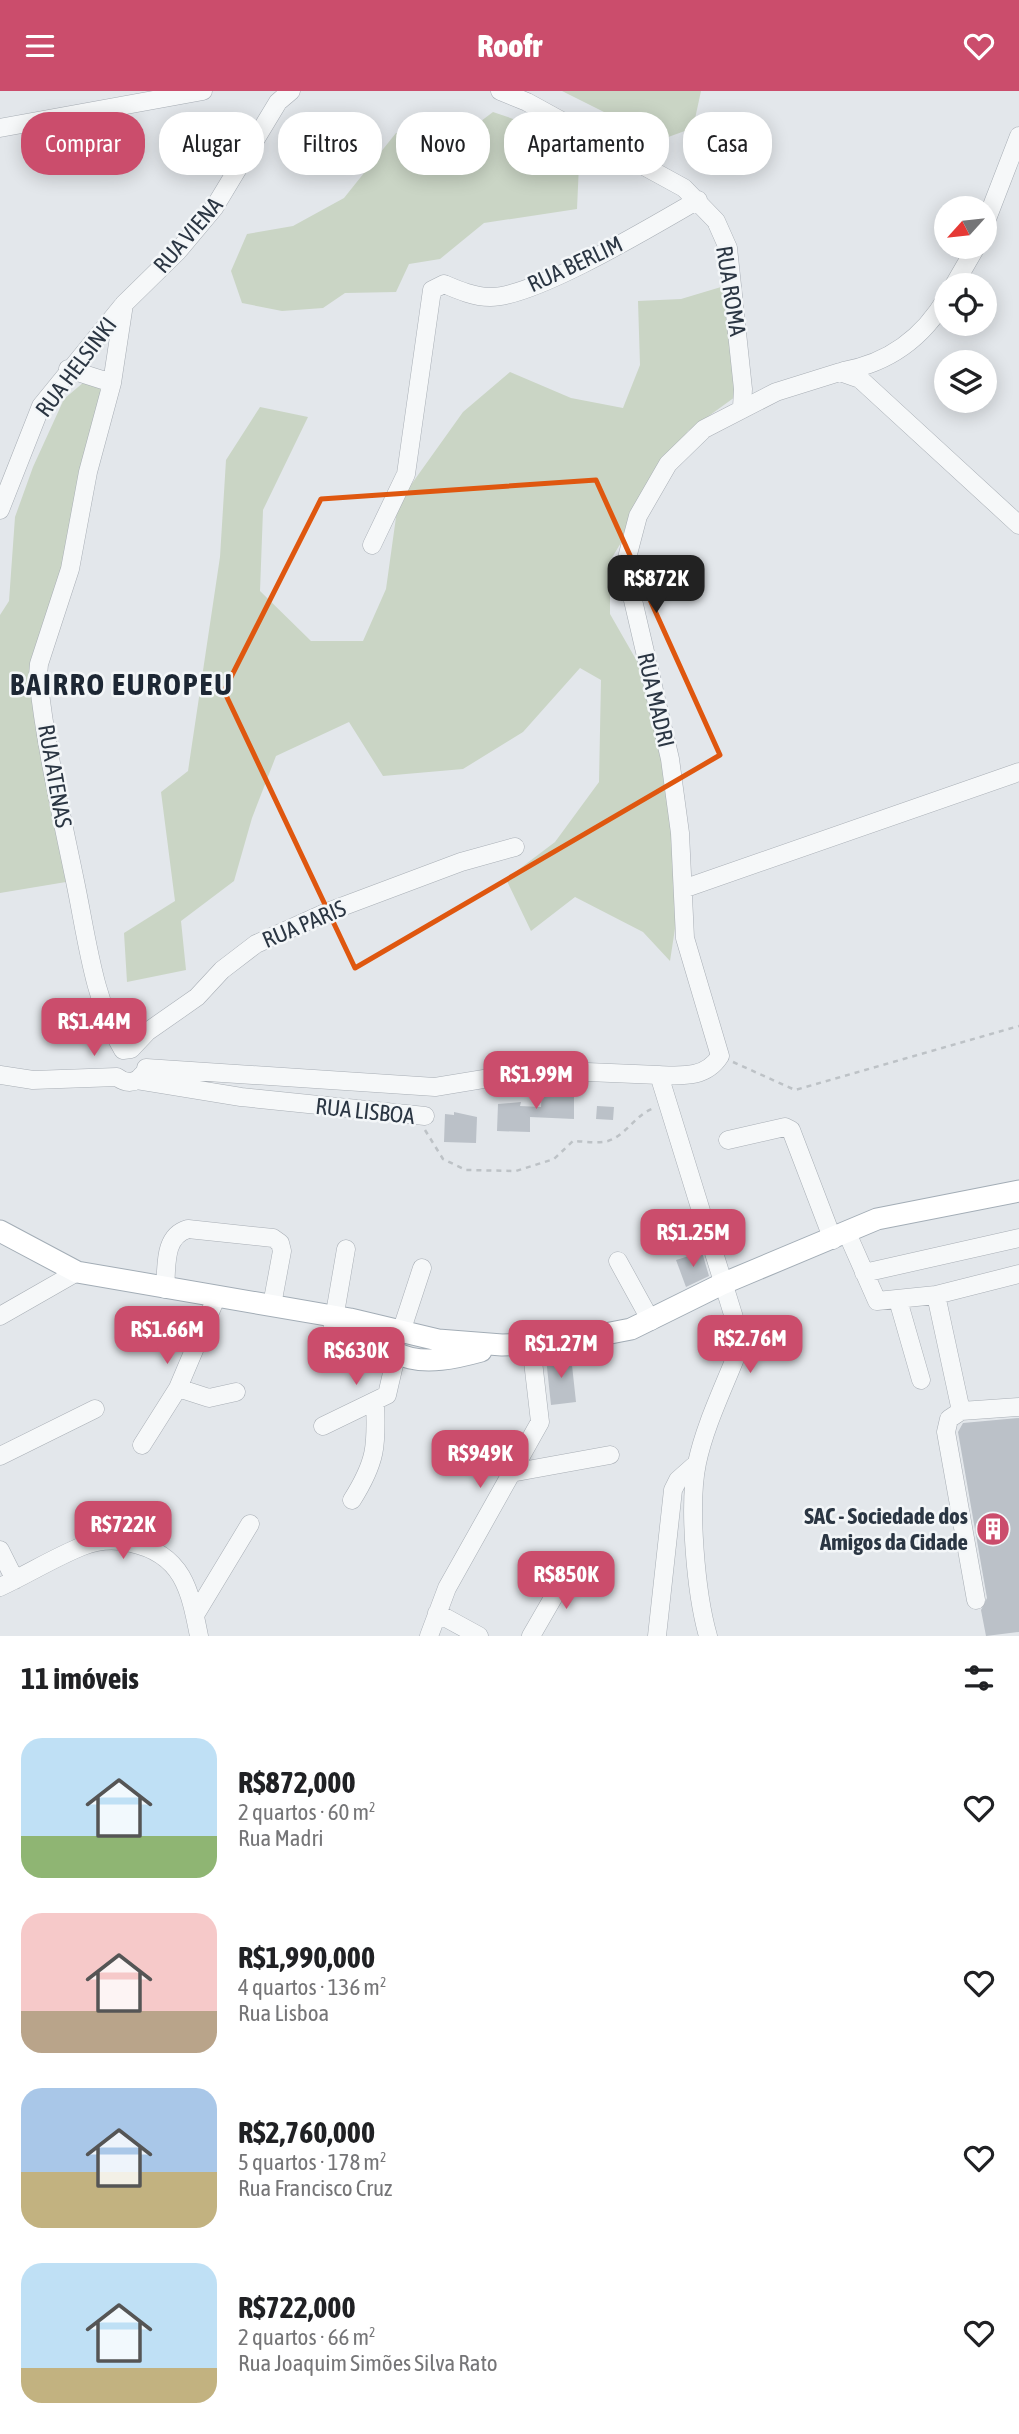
<!DOCTYPE html>
<html lang="pt">
<meta charset="utf-8">
<style>
body{margin:0;font-family:"Asap Condensed",sans-serif;background:#f2f2f2;color:#202124;height:100vh;display:flex;flex-direction:column;font-size:26px;white-space:nowrap}
*{box-sizing:border-box;margin:0}
p{font-size:23px;color:#757577}
.icon{flex:none;width:38px;height:38px;fill:none;stroke:currentColor;stroke-width:2;stroke-linecap:round;stroke-linejoin:round}
.map{position:relative;height:1545px;overflow:hidden}
.drawer{display:flex;flex-direction:column;background:#fff;flex:1}
.drawer>*{flex:none}
.top-card{position:absolute;left:21px;top:21px;width:978px;height:63px;display:flex;gap:14px}
.needle{width:46px;rotate:243deg}
.tools{position:absolute;left:934px;top:105px;display:grid;gap:14px}
.tools a{display:grid;place-items:center;width:63px;height:63px;border-radius:50%;background:#fff;box-shadow:0 4px 18px #0003;font-size:35px}
.price{position:absolute;translate:-50% -60px;padding:0 16px;border-radius:14px;background:#cb4d6c;color:#fff;font-size:23px;line-height:46px;filter:drop-shadow(0 2px 4px #0008)}
.price::after{content:'';position:absolute;left:50%;top:42px;width:21px;height:16px;margin-left:-10px;background:inherit;clip-path:polygon(0 0,100% 0,50% 100%)}
.price.active{background:#222;color:#fff}
ul{padding:0;list-style:none}
li{display:flex;align-items:center;gap:21px;height:175px;padding:0 21px}
li span{display:grid;place-items:center;flex:none;width:196px;height:140px;border-radius:21px;color:#555}
li>.icon{margin-inline-start:auto}
span .icon{width:84px;height:84px;fill:#fffc;stroke-width:1}
li b{font-size:30px}
h2{display:flex;justify-content:space-between;align-items:center;height:84px;padding:0 21px;font-size:30px}
.chip{padding:0 24px;border-radius:28px;background:#fff;box-shadow:0 4px 18px #0003;font-size:24px;line-height:63px}
.chip.active{background:#cb4d6c;color:#fff}
header{display:flex;justify-content:space-between;align-items:center;height:91px;padding:0 21px;background:#cb4d6c;color:#fff;font-size:32px;font-weight:800}
.map>svg:first-child{display:block}
.green{fill:#cad5c5}
.building{fill:#bbc1c8}
.lines{fill:none;stroke-linecap:round;stroke-linejoin:round}
.minor-casing{stroke:#a8aeb5;stroke-width:19}
.major-casing{stroke:#a3adb6;stroke-width:23}
.path{stroke:#bdc2c6;stroke-width:2.5;stroke-dasharray:5 5;stroke-linecap:butt}
.minor{stroke:#f6f8f9;stroke-width:18}
.major{stroke:#fff;stroke-width:21}
.marked{fill:none;stroke:#df570f;stroke-width:5;stroke-linejoin:round}
.labels{text-anchor:middle;dominant-baseline:central;stroke-width:5;stroke-linejoin:round;paint-order:stroke}
.street-label{font-size:23px;fill:#2b3643;stroke:#f3f6f8}
.poi-label{font-size:23px;font-weight:bold;fill:#2b3643;stroke:#f3f6f8;text-anchor:end}
.district-label{font-size:30px;font-weight:bold;letter-spacing:2px;fill:#1d2734;stroke:#f3f6f8}
</style>
<header><svg class="icon" aria-label="menu" viewBox="0 0 24 24"><path d="M4 6h16M4 12h16M4 18h16"/></svg>Roofr<svg class="icon" aria-label="heart" viewBox="0 0 24 24"><path d="M12 20l-8-8c-3-5 5-10 8-4 3-6 11-1 8 4z"/></svg></header>
<div class="map">
<svg width="1019" height="1545" viewBox="0 0 1019 1545">
<rect width="100%" height="100%" fill="#e3e7eb"/>
<!-- green -->
<path class="green" d="M562 0H701L693 37 660 49Z
M493 21 580 51 577 118 484 132 440 168 409 173 396 201 345 202 323 217 282 220 242 212 231 180 247 143 293 135 344 107 396 42 448 55Z
M731 193 746 298 688 340 610 470V523L638 572 668 681 678 818 670 870 643 841 575 806 531 840 506 788 555 751 599 691 601 589 580 577 523 641 463 678 383 685 349 631 276 665 252 727 234 790 181 830 186 879 127 891 124 842 175 810 161 701 188 680 220 466 226 369 260 316 308 326 263 419 260 500 311 550H363L386 498 398 412 463 321 510 281 571 307 623 317 640 274 638 210 681 208Z
M100 290 106 315 34 597 66 791 0 802V524L9 510 15 426 33 376 64 308 84 291Z"/>
<!-- building -->
<path class="building" d="M551 997 574 1001V1028L530 1026V1041L497 1040 498 1013 521 1011 520 1015 541 1016 542 999H551Z
M597 1015 614 1016 613 1029 596 1028Z
M454 1021 477 1026 476 1052 444 1051 445 1023 454 1024Z
M702 1161 709 1185 686 1196 676 1169Z
M571 1265 576 1311 551 1314 546 1267Z
M1019 1327V1541L986 1545 981 1519 987 1507 958 1341 963 1332Z"/>
<g class="lines">
<!-- minor casing -->
<g class="minor-casing">
<path id="minor" d="M500 0 527 11 684 97 716 130 728 157 743 298 742 316
M0 37 203 0
M985 133 1019 45
M954 194 976 156
M68 278 112 292
M843 280C889 272 923 247 947 206
M0 419 41 315 124 213 178 160 214 117 278 11 291 0
M372 454 406 383 432 199 444 193C458 199 474 206 490 206 534 207 656 133 698 109
M683 798 1019 681
M123 959C93 908 87 847 75 790 61 722 45 653 38 585L39 573 70 478 88 381 112 292 124 213
M123 959 131 958 147 941 197 906 222 879 256 853 325 822 461 771 515 756
M146 977 435 996 539 979 659 984 740 1246 738 1260C724 1296 705 1334 697 1372 688 1415 696 1503 708 1545
M0 984 33 989 117 986C126 993 136 993 143 983
M659 984C683 985 706 987 720 965L685 847 680 742 670 668 632 505 628 463 638 425 668 373 704 338 776 301 840 281 860 288 1019 434
M137 989 241 1006 425 1025
M728 1049 785 1036 791 1039 833 1149
M847 1142 877 1210 936 1204 1019 1183
M618 1170 651 1230
M864 1182 1019 1147
M165 1198C167 1176 163 1145 188 1138L273 1147 280 1152 282 1160 272 1214
M936 1204 961 1320 1019 1316
M898 1209 921 1289
M0 1225 77 1181
M401 1241 422 1177
M328 1263 346 1158
M178 1297 209 1307 236 1301
M961 1320 949 1328 946 1341 976 1509
M323 1335 387 1304 396 1265
M142 1354 178 1297 216 1207
M0 1365 95 1318
M511 1382 610 1364
M352 1409C376 1371 377 1355 375 1311
M0 1459 15 1489
M0 1496C28 1483 55 1466 83 1455 98 1449 116 1448 131 1452 183 1463 190 1499 199 1545
M437 1522 479 1545
M195 1524 250 1433
M429 1545 447 1497 540 1331 531 1253
M531 1545 572 1474
M657 1545 673 1399 678 1389 696 1373"/>
</g>
<!-- major casing -->
<g class="major-casing">
<path id="major" d="M0 1140 77 1181 350 1228 438 1249 502 1254 554 1253 631 1238 722 1193 877 1128 1019 1100
M352 1230C398 1272 419 1277 481 1260"/>
</g>
<!-- path -->
<path class="path" d="M733 971 795 999 1019 935
M425 1039 443 1068 466 1079 516 1080 554 1068 573 1050C583 1050 598 1053 608 1050 627 1044 636 1022 655 1017"/>
<!-- minor -->
<use href="#minor" class="minor"/>
<!-- major -->
<use href="#major" class="major"/>
</g>
<!-- marked area -->
<path class="marked" d="M596 389 720 664 355 877 224 600 321 408Z"/>
<!-- icons -->
<defs>
<g id="building-disc" transform="scale(1.75)"><circle r="9.5" fill="#cb4d6c" stroke="#f3f6f8"/><path d="M-4-6H4V6H1V3H-1V6H-4ZM-2.5-4.3h1.7v1.8h-1.7ZM.8-4.3h1.7v1.8H.8ZM-2.5-1h1.7V.8h-1.7ZM.8-1h1.7V.8H.8Z" fill="#fff"/></g>
</defs>
<g fill-rule="evenodd">
<use href="#building-disc" x="993" y="1438"/>
</g>
<g class="labels">
<!-- street labels -->
<g class="street-label">
<text transform="translate(188 144) rotate(-49)">RUA VIENA</text>
<text transform="translate(575 173) rotate(-25)">RUA BERLIM</text>
<text transform="translate(731 200) rotate(81)">RUA ROMA</text>
<text transform="translate(76 276) rotate(-53)">RUA HELSINKI</text>
<text transform="translate(656 609) rotate(77)">RUA MADRI</text>
<text transform="translate(55 685) rotate(80)">RUA ATENAS</text>
<text transform="translate(304 833) rotate(-23)">RUA PARIS</text>
<text transform="translate(365 1020) rotate(6)">RUA LISBOA</text>
</g>
<!-- poi labels -->
<g class="poi-label">
<text x="968" y="1425">SAC - Sociedade dos<tspan x="968" dy="26">Amigos da Cidade</tspan></text>
</g>
<!-- district labels -->
<g class="district-label">
<text x="122" y="593">BAIRRO EUROPEU</text>
</g>
</g>
</svg>
<div class="tools">
<a><svg class="needle" viewBox="-14 -14 28 28"><path d="M0-13l5 13h-10z" fill="#e53935"/><path d="M0 13l5-13h-10z" fill="#757577"/></svg></a>
<a><svg class="icon" aria-label="locate" viewBox="0 0 24 24"><circle cx="12" cy="12" r="6"/><path d="M12 2v4M12 18v4M2 12h4M18 12h4"/></svg></a>
<a><svg class="icon" aria-label="layers" viewBox="0 0 24 24"><path d="M12 4l9 5-9 5-9-5zM3 14l9 5 9-5"/></svg></a>
</div>
<b class="price active" style="left:656px;top:524px">R$872K</b>
<b class="price" style="left:94px;top:967px">R$1.44M</b>
<b class="price" style="left:536px;top:1020px">R$1.99M</b>
<b class="price" style="left:693px;top:1178px">R$1.25M</b>
<b class="price" style="left:167px;top:1275px">R$1.66M</b>
<b class="price" style="left:750px;top:1284px">R$2.76M</b>
<b class="price" style="left:561px;top:1289px">R$1.27M</b>
<b class="price" style="left:356px;top:1296px">R$630K</b>
<b class="price" style="left:480px;top:1399px">R$949K</b>
<b class="price" style="left:123px;top:1470px">R$722K</b>
<b class="price" style="left:566px;top:1520px">R$850K</b>
<div class="top-card">
<a class="chip active">Comprar</a>
<a class="chip">Alugar</a>
<a class="chip">Filtros</a>
<a class="chip">Novo</a>
<a class="chip">Apartamento</a>
<a class="chip">Casa</a>
</div>
</div>
<section class="drawer">
<h2>11 imóveis<svg class="icon" aria-label="filters" viewBox="0 0 24 24"><path d="M4 7h16M4 17h16"/><circle cx="9" cy="7" r="2"/><circle cx="15" cy="17" r="2"/></svg></h2>
<ul>
<li><span style="background:linear-gradient(#bfe0f5 70%,#8fb573 0)"><svg class="icon" aria-label="home" viewBox="0 0 24 24"><path d="M3 11l9-7 9 7M6 9v11h12V9"/></svg></span><div><b>R$872,000</b><p>2 quartos · 60 m²</p><p>Rua Madri</p></div><svg class="icon" aria-label="heart" viewBox="0 0 24 24"><path d="M12 20l-8-8c-3-5 5-10 8-4 3-6 11-1 8 4z"/></svg></li>
<li><span style="background:linear-gradient(#f6c9c9 70%,#b9a48a 0)"><svg class="icon" aria-label="home" viewBox="0 0 24 24"><path d="M3 11l9-7 9 7M6 9v11h12V9"/></svg></span><div><b>R$1,990,000</b><p>4 quartos · 136 m²</p><p>Rua Lisboa</p></div><svg class="icon" aria-label="heart" viewBox="0 0 24 24"><path d="M12 20l-8-8c-3-5 5-10 8-4 3-6 11-1 8 4z"/></svg></li>
<li><span style="background:linear-gradient(#a9c7e8 60%,#c2b280 0)"><svg class="icon" aria-label="home" viewBox="0 0 24 24"><path d="M3 11l9-7 9 7M6 9v11h12V9"/></svg></span><div><b>R$2,760,000</b><p>5 quartos · 178 m²</p><p>Rua Francisco Cruz</p></div><svg class="icon" aria-label="heart" viewBox="0 0 24 24"><path d="M12 20l-8-8c-3-5 5-10 8-4 3-6 11-1 8 4z"/></svg></li>
<li><span style="background:linear-gradient(#bfe0f5 75%,#c2b280 0)"><svg class="icon" aria-label="home" viewBox="0 0 24 24"><path d="M3 11l9-7 9 7M6 9v11h12V9"/></svg></span><div><b>R$722,000</b><p>2 quartos · 66 m²</p><p>Rua Joaquim Simões Silva Rato</p></div><svg class="icon" aria-label="heart" viewBox="0 0 24 24"><path d="M12 20l-8-8c-3-5 5-10 8-4 3-6 11-1 8 4z"/></svg></li>
</ul>
</section>
